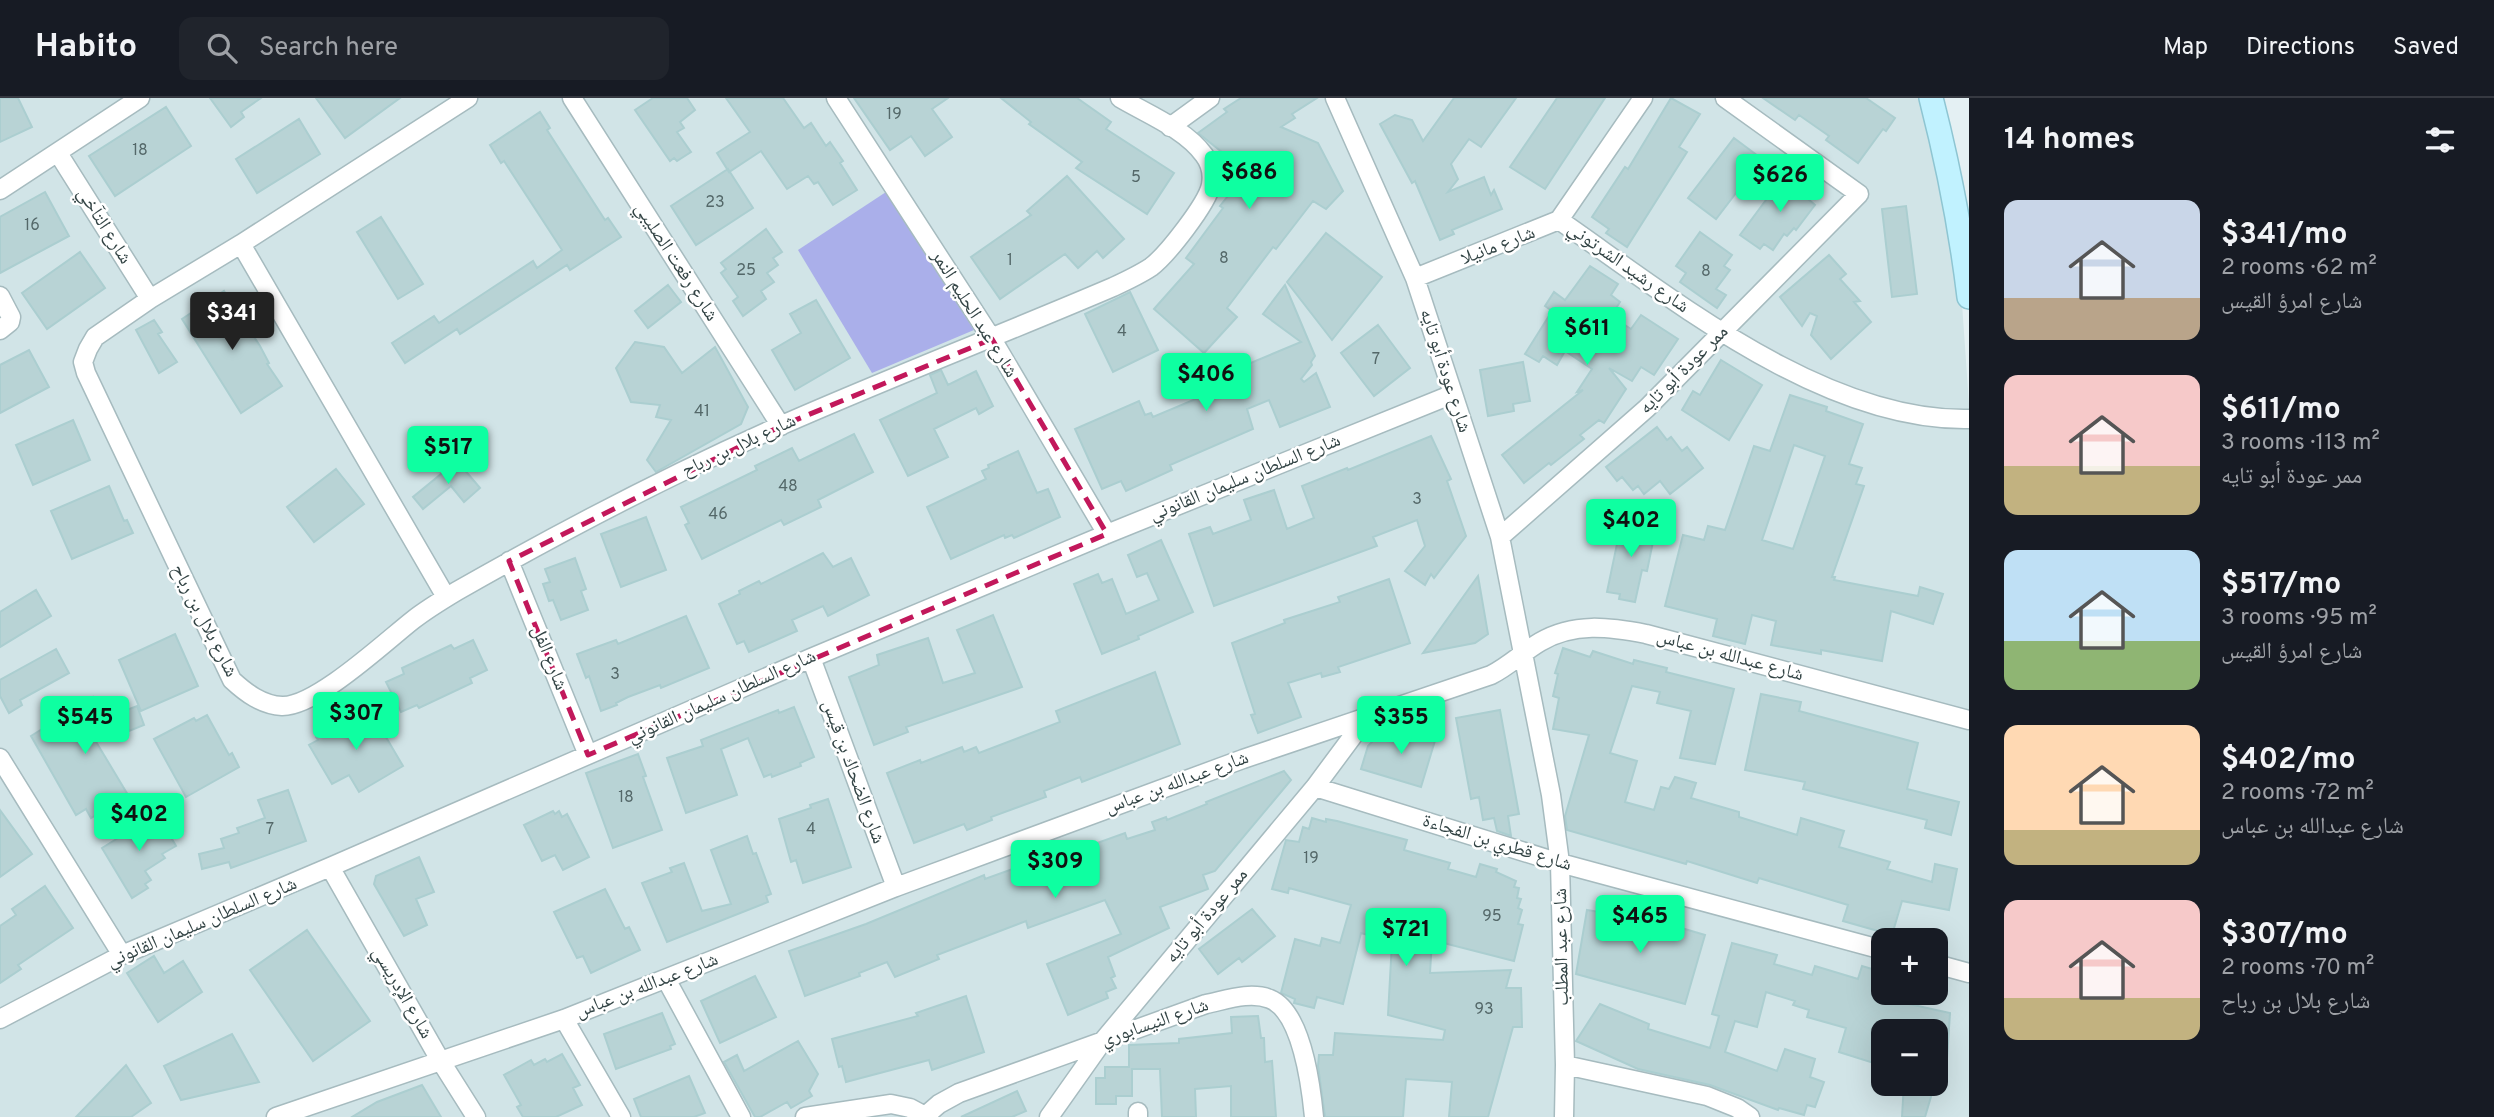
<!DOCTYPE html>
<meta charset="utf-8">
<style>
body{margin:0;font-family:Overpass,"Noto Naskh Arabic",sans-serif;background:#20242c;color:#f1f3f6;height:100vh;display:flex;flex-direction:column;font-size:26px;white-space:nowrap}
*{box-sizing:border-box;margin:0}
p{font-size:23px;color:#9ea1a6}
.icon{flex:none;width:38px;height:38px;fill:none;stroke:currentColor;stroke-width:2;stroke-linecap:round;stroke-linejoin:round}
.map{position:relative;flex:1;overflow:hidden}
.panel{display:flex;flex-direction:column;background:#171b24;width:525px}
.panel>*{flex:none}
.tools{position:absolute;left:1871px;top:830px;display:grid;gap:14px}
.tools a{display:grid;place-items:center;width:77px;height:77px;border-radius:14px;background:#171b24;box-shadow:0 7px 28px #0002;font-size:35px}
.price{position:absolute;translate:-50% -60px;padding:0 16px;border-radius:7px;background:#0effa1;color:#111;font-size:23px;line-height:46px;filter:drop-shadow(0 2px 4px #0008)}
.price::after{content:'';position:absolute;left:50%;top:42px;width:21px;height:16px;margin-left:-10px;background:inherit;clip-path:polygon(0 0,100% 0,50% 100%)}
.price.on{background:#222;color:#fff}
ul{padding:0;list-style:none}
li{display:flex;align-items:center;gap:21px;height:175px;padding:0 35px}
li span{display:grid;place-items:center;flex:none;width:196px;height:140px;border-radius:14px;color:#555}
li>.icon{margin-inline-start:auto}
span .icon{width:84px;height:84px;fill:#fffc;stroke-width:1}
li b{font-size:30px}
h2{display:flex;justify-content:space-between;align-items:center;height:84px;padding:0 35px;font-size:30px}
header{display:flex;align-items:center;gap:42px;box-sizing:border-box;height:98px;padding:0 35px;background:#171b24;border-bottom:2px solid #363941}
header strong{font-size:33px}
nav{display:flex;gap:38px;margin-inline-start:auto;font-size:24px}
.search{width:490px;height:63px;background:#20242c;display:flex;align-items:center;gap:18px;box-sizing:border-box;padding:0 24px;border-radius:14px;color:#9ea1a6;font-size:26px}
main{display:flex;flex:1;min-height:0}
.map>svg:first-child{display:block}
.residential{fill:#d1e4e7;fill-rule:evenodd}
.green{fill:#aaafea}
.building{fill:#b8d3d5;stroke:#abced0;stroke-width:2;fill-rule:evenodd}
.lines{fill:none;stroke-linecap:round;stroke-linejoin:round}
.street-casing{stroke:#a6bbbf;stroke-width:21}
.secondary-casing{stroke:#8ec5d2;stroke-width:26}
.street{stroke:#fff;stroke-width:18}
.secondary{stroke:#c1f2ff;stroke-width:23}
.marked{fill:none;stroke:#c2185b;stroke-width:5;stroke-dasharray:14 9;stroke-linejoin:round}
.labels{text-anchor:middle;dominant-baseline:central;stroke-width:5;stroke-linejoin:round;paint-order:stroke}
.number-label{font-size:16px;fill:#546869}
.street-label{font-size:19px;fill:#334445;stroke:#fff}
</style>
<header>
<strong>Habito</strong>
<div class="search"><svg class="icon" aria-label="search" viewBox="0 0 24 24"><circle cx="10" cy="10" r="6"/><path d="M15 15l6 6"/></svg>Search here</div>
<nav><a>Map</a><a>Directions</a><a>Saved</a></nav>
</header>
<main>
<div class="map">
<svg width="1969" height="1019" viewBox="0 0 1969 1019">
<rect width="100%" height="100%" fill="#e4f0f3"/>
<!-- residential -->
<path class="residential" d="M0 0H1924L1960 177 1969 306V1019H0ZM1883 842H1936V894H1883ZM1883 933H1936V985H1883Z"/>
<!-- green -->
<path class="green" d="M886 94 974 232 872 275 798 152Z"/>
<!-- building -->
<path class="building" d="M0 0H18L32 29 0 44Z
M210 0H261L241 14 244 19 231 29Z
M316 0H400L345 40Z
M653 0H687L695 12 680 24 684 30 677 34 691 54 677 63 674 60 670 63 635 12Z
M726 0H783L804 30 811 25 826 48 830 44 843 63 840 65 857 92 833 107 818 84 814 86 808 78 787 91 761 53 729 74 717 55 750 34Z
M854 0H948L932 11 952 39 925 58 911 38 890 52Z
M1001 0H1077L1111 24 1106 31 1174 75 1147 116 1076 70 1082 64 1029 26 1031 24Z
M1241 0H1317L1292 16 1295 20 1281 29 1318 45 1343 93 1326 111 1313 103 1276 151 1273 149 1227 210 1237 219 1204 255 1154 211 1194 166 1186 160 1223 110 1220 108 1247 74 1198 35 1227 14 1224 11Z
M1454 0H1516L1481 49 1469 41 1451 66 1458 81 1448 94 1484 79 1491 97 1494 92 1502 111 1452 132 1454 136 1440 142 1415 83 1412 85 1380 26 1395 17 1412 22 1423 43Z
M1557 0H1605L1545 91 1510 69Z
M1671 0 1700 16 1679 49 1687 54 1627 149 1606 135 1609 131 1592 119 1625 69 1628 71Z
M1763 0H1866L1895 20 1886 33 1883 31 1858 65 1826 42 1829 38 1799 17 1795 22Z
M166 9 191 48 115 98 89 58Z
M540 14 550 30 547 32 605 122 608 120 621 139 570 172 567 167 460 236 457 231 405 265 392 245 434 218 439 225 533 163 537 170 562 152 504 63 501 65 490 47Z
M299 21 320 56 257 95 236 61Z
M1734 40 1762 61 1716 121 1688 100Z
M728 71 753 110 696 147 671 108Z
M1794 77 1814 92 1808 101 1815 107 1796 132 1794 130 1787 138 1784 136 1773 152 1764 146 1760 151 1740 137 1772 94 1787 79 1791 81Z
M1067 78 1124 141 1103 160 1097 153 1078 170 1065 156 1000 201 971 159 1031 117 1027 113Z
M45 94 69 138 0 175V119Z
M1906 108 1917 196 1892 199 1882 111Z
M381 119 423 186 398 201 357 134Z
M766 131 782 154 773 160 778 167 767 175 774 184 761 193 766 201 743 218 733 203 738 199 721 175 726 171 721 165Z
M1700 134 1732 157 1724 168 1730 172 1716 191 1726 197 1717 210 1680 184 1686 175 1676 168Z
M1326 135 1382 179 1332 242 1287 184Z
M80 154 105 190 47 231 22 195Z
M1829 157 1846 176 1840 181 1860 203 1854 204 1871 224 1831 261 1811 237 1817 218 1810 215 1802 228 1780 199Z
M1590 168 1618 186 1611 197 1620 204 1611 218 1631 231 1641 217 1678 241 1654 277 1641 269 1632 283 1609 270 1626 291 1604 325 1599 322 1580 337 1584 341 1551 367 1549 365 1524 385 1502 357 1583 292 1577 294 1592 271 1565 253 1557 267 1543 258 1539 264 1525 256 1552 213 1545 208 1554 194 1565 202Z
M668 187 681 204 648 230 635 213Z
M1285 187 1315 258 1311 264 1312 267 1301 281 1304 284 1316 275 1330 309 1280 329 1269 302 1247 311 1253 331 1170 367 1172 372 1126 393 1121 383 1102 391 1075 331 1139 303 1145 317 1151 315 1153 319 1246 280 1241 269 1301 244 1263 216Z
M224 193 260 248 269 265 267 266 282 288 241 315 182 221Z
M1130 194 1158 252 1113 274 1085 216Z
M816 202 850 260 795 292 772 252 801 235 790 216Z
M154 222 162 234 158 236 177 264 159 275 136 232Z
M1378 227 1410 270 1374 298 1341 255Z
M635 244 664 249 682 275 715 249 748 309 741 326 656 374 647 362 671 322 656 319 660 307 631 304 616 270Z
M29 252 49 289 0 315V267Z
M1721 262 1762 287 1729 342 1682 312 1693 293 1700 297Z
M1523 264 1530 303 1513 306 1514 313 1488 318 1480 272Z
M941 272 948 287 976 273 993 308 979 316 976 310 934 331 948 359 908 378 880 322 937 295 930 277Z
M1790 297 1827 309 1826 313 1863 326 1849 366 1862 370 1856 386 1864 388 1832 479H1835L1834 482 1918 498 1920 489 1943 496 1933 526 1891 513 1882 563 1821 552V556L1771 547 1776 523 1752 517 1745 546 1713 538 1717 521 1665 508 1683 437 1704 442 1708 428 1725 432 1754 348 1770 353ZM1794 347 1825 358 1793 451 1762 442Z
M73 322 90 362 33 387 16 347Z
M1657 329 1667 342 1671 339 1682 353 1687 349 1703 370 1670 396 1660 383 1644 396 1638 388 1633 392 1622 379 1617 383 1606 369Z
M854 336 873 374 818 402 821 409 784 427 781 422 702 461 685 427 689 425 681 409 757 372 755 368 792 350 799 363Z
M1431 338 1451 381 1447 383 1466 438 1434 480 1431 476 1425 487 1405 473 1425 448 1417 422 1373 439 1377 448 1214 508 1189 436 1210 429 1213 436 1251 422 1244 402 1274 392 1287 431 1314 420 1302 388 1347 370 1348 372Z
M1018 353 1037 395 1048 391 1060 419 1014 440 1012 437 1005 440 1004 437 951 461 927 409 986 381 982 373 989 370 988 367Z
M457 363 480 390 464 404 451 388 423 411 413 399Z
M336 371 364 406 314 444 287 409Z
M109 388 124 423 127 422 133 435 72 461 51 413Z
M646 419 666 472 621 489 601 436Z
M1622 422 1656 429 1647 473 1642 472 1635 504 1619 501 1620 496 1607 494Z
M1161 442 1193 514 1138 538 1139 541 1102 556 1074 486 1098 476 1102 485 1112 481 1126 516 1159 502 1147 475 1137 479 1128 457Z
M823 455 833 469 851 460 869 497 828 518 823 508 792 522 797 533 749 554 744 543 737 546 719 506 740 496 739 493 759 483 761 486Z
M575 460 586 491 581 493 588 512 561 522 553 502 549 503 543 486 550 484 545 471Z
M1478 478 1488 536 1475 545 1423 555Z
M1389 481 1410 545 1338 569 1340 574 1322 579 1321 575 1288 585 1301 619 1258 635 1251 617 1255 616 1232 545 1285 525 1284 522 1340 504 1338 499Z
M36 492 51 518 0 549V514Z
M993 517 1022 589 906 629 908 634 874 647 849 579 879 567 877 557 928 540 943 585 975 575 957 532Z
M686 518 709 570 661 590 660 587 628 599 616 605 617 607 601 613 589 578 586 580 577 556 616 542 618 546Z
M175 536 198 588 141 613 119 562Z
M473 542 487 572 470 580 472 585 419 610 417 607 401 614 386 584 404 576 402 570 451 547 454 551Z
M1563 550 1590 559 1593 553 1633 566 1634 562 1667 570 1666 574 1734 591 1715 666 1680 660 1691 613 1657 605 1660 594 1632 588 1610 655 1637 663 1625 704 1654 712 1661 689 1669 691 1675 679 1696 685 1691 700 1739 714V719L1797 737 1801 720 1844 733 1839 749 1890 764 1887 771 1932 784 1935 766 1957 771 1949 812 1902 803 1892 837 1843 823 1848 807 1759 780 1757 785 1687 763 1686 766 1567 732 1565 718 1589 637 1553 631 1559 600 1553 598 1558 576 1555 575Z
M56 551 69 575 20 602 22 607 9 615 0 598V582Z
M1155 574 1180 646 1082 684 1080 679 1044 693 1046 699 991 719 992 722 967 732 964 726 914 745 887 675 920 662 921 665 962 649 964 654 976 649 979 655 1060 624 1056 613Z
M1761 596 1801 604 1799 613 1918 645 1907 691 1959 704 1951 737 1925 730 1927 722 1803 691 1805 684 1745 672Z
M93 599 106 620 137 608 144 627 129 633 125 624 95 642 128 697 91 720 86 711 76 717 31 638Z
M794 609 814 659 800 665 801 668 772 679 771 676 764 679 748 640 721 651 737 697 686 715 667 660 703 648 701 642 778 612 779 615Z
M370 612 403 668 359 694 349 677 332 686 309 647 318 642 316 639 358 614 360 618Z
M1500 612 1519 716 1508 718 1511 738 1497 733 1494 720 1483 722 1479 699 1471 701 1456 620Z
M207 617 229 657 232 655 239 669 186 699 154 641 194 620 196 623Z
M1413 630 1437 636 1421 689 1361 671 1368 648 1372 644 1375 636 1391 641 1392 638 1400 640 1402 633 1412 636Z
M638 656 646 678 643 679 662 732 613 750 586 675Z
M1284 673 1291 682 1215 773 1203 777 1208 791 1160 809 1169 830 1108 859 1115 878 1111 880 1116 890 1106 894 1108 900 1068 917 1047 866 1121 836 1105 802 1028 830 1026 823 937 857 939 861 895 879 887 864 859 875 860 878 805 898 789 853 866 826 984 777 985 781 1060 754 1061 758 1125 735 1127 741 1155 732 1152 724 1166 719 1167 722 1207 706 1206 704Z
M288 692 306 743 231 770 229 764 202 771 199 756 224 750 221 741 239 735 237 730 265 720 258 702Z
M828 701 851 769 803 785 796 762 791 764 779 721 811 710 810 707Z
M0 712 32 756 0 779Z
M553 713 555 716 559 713 562 719 567 716 589 759 563 772 555 757 542 763 524 727Z
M157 716 176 748 162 756 165 760 145 773 151 782 145 786 148 790 132 800 102 750Z
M1312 720 1326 724V721L1337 723 1407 742 1404 752 1450 765 1448 771 1476 779 1480 766 1497 771 1496 774 1516 783 1514 789 1519 790 1517 800 1521 801 1518 810 1522 812 1518 826 1523 827 1514 863 1432 842 1430 875 1511 872 1506 890H1521L1522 929H1513L1488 1019H1449L1452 984 1406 981 1403 1019H1325L1318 968 1319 957H1333L1335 935 1443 942 1445 932 1388 917 1392 844 1361 835 1343 906 1317 899 1314 910 1294 905 1295 901 1281 895 1295 841 1320 848 1322 840 1340 845 1351 807 1289 790 1288 795 1272 791 1286 742 1299 744 1303 729 1309 731Z
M747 738 753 756 756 755 771 796 766 798 768 804 667 844 642 785 672 774 670 770 684 765 702 813 731 806 711 752Z
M419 759 434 794 416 801 427 827 404 838 374 786 376 778Z
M45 788 73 830 18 867 21 871 0 885V828L16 817 12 811Z
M605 791 625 831 629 829 640 852 591 875 583 858 577 860 554 814Z
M1252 811 1275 838 1242 864 1239 860 1218 876 1199 851Z
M1587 812 1661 824 1705 837 1685 906 1576 876Z
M307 832 370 923 313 963 250 872Z
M1732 845 1777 857 1774 866 1812 877 1815 868 1858 881 1862 868 1882 874 1878 887 1883 888V894H1895L1893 900 1901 902 1900 904 1950 915 1947 961H1936V933H1883V968L1839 954 1846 930 1807 919 1809 912 1793 907 1795 903 1766 894 1757 929 1735 923 1725 954 1777 973 1785 951 1815 961 1810 979 1824 984 1815 1009 1807 1007 1804 1017 1779 1010 1778 1012 1710 987 1638 971 1576 943 1600 906 1649 926 1648 931 1710 950 1719 918 1712 916Z
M154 858 164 875 183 863 202 894 158 924 127 875Z
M755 878 776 919 720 945 701 903Z
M966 898 984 954 932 972 929 962 846 984 842 968 839 969 832 941 918 918 916 915Z
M662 915 675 946 670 948 671 951 616 971 604 936Z
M1258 918 1261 940H1264L1265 964 1272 963 1276 1019H1231V988L1195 991 1196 1019H1162L1160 971H1132V998H1116V1006H1096V980H1105V969H1129V947L1179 945V941L1232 935 1231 919Z
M232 936 259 984 181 1002 164 968Z
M798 943 818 976 809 993 812 998 791 1010 787 1004 760 1019H755L724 964 737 957 744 973Z
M562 956 580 987 573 990 582 1007 556 1019H523L517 1009 521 1007 504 977 531 962 534 967 545 961 547 964Z
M126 967 151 1005 131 1019H76Z
M689 978 705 1015 694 1019H641L634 1001Z
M1904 985H1935L1925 1019H1902Z
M422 987 441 1019H352L377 1004Z
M1017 993 1026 1013 1012 1019H961Z"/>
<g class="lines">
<!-- street casing -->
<g class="street-casing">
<path id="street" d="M468 0 241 146 150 201 95 239 88 251 83 264 86 275 232 582C246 595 262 607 282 608 316 609 386 543 413 522 427 511 442 502 457 493 562 433 671 376 782 327 891 279 1003 236 1113 189 1126 183 1139 177 1151 169 1167 157 1207 106 1211 87 1213 75 1211 66 1204 57 1185 31 1147 16 1120 0
M572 0 781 328
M836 0 992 241 1107 436
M1335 0 1415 180 1500 439 1551 697 1560 765 1565 967 1564 1019
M1170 29 1210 0
M58 55 150 201
M0 92 140 0
M1559 122C1673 201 1824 324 1969 321
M241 146 446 499
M1415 180 1559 122 1643 0
M0 198 11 219 10 224 0 232
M1500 439 1647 310 1859 96 1725 0
M509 463 588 657
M811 560 896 789
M0 660 122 857
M1315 689 1560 765 1883 852
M330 769 440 962 476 1019
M1936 866 1969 875
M666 881 741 1019
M0 921 122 857 330 769 811 560 1107 436 1453 296
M564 921 621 1019
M1565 967 1707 998 1737 1010 1750 1019
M276 1019 564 921 896 789 1243 661 1491 577C1509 568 1523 554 1540 544 1574 524 1609 529 1646 536L1969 622
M805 1019 891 1006 910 1010 925 1018
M924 1019 939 1006 959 995 1206 906C1226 902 1250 893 1270 901 1302 914 1311 988 1314 1019
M1049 1019 1102 944 1315 689 1367 619
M1138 1019V1014"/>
</g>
<!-- secondary casing -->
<g class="secondary-casing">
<path id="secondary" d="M1931 0C1948 66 1961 132 1969 199"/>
</g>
<!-- street -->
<use href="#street" class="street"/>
<!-- secondary -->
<use href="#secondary" class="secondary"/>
</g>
<!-- marked area -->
<path class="marked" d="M992 241 1107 436 588 657 509 463 781 328Z"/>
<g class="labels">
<!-- number labels -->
<g class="number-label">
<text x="894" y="17">19</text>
<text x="140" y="53">18</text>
<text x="1136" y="80">5</text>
<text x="715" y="105">23</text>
<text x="32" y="128">16</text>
<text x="1224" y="161">8</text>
<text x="1010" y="163">1</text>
<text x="746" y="173">25</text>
<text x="1706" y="174">8</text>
<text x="1122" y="234">4</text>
<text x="1376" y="262">7</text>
<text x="702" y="314">41</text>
<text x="788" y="389">48</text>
<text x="1417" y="402">3</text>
<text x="718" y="417">46</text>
<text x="615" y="577">3</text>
<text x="626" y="700">18</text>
<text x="270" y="732">7</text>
<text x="811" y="732">4</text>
<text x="1311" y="761">19</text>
<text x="1492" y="819">95</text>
<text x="1484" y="912">93</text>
</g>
<!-- street labels -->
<g class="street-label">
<text transform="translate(104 128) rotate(58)">شارع التآخي</text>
<text transform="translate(1498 148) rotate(-21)">شارع مانيلا</text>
<text transform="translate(676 164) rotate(57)">شارع رفعت الصليبي</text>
<text transform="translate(1628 170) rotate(35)">شارع رشيد الشرتوني</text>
<text transform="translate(974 216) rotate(58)">شارع عبد الحليم النمر</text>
<text transform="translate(1684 272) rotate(-45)">ممر عودة أبو تايه</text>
<text transform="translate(1445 273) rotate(72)">شارع عودة أبو تايه</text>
<text transform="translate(739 348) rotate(-25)">شارع بلال بن رباح</text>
<text transform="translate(1245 380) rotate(-22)">شارع السلطان سليمان القانوني</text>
<text transform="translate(204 523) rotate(63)">شارع بلال بن رباح</text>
<text transform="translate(1730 558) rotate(15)">شارع عبدالله بن عباس</text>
<text transform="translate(549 560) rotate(68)">شارع الفل</text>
<text transform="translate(722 599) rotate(-24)">شارع السلطان سليمان القانوني</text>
<text transform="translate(853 674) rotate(70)">شارع الضحاك بن قيس</text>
<text transform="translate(1177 685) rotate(-20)">شارع عبدالله بن عباس</text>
<text transform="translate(1497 745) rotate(17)">شارع قطري بن الفجاءة</text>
<text transform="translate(1207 818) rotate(-50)">ممر عودة أبو تايه</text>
<text transform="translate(202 825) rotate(-23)">شارع السلطان سليمان القانوني</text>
<text transform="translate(1562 849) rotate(-91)">شارع عبد المطلب</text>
<text transform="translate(647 888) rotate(-21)">شارع عبدالله بن عباس</text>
<text transform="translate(402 895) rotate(60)">شارع الإدريسي</text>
<text transform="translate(1155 925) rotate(-19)">شارع النيسابوري</text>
</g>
</g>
</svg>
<div class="tools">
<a>+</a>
<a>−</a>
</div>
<b class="price" style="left:1249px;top:113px">$686</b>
<b class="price" style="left:1780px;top:116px">$626</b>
<b class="price on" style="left:232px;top:254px">$341</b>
<b class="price" style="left:1587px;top:269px">$611</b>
<b class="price" style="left:1206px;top:315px">$406</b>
<b class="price" style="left:448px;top:388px">$517</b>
<b class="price" style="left:1631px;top:461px">$402</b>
<b class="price" style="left:356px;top:654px">$307</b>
<b class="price" style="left:85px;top:658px">$545</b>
<b class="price" style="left:1401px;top:658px">$355</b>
<b class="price" style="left:139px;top:755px">$402</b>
<b class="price" style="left:1055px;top:802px">$309</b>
<b class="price" style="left:1640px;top:857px">$465</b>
<b class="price" style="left:1406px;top:870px">$721</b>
</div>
<section class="panel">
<h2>14 homes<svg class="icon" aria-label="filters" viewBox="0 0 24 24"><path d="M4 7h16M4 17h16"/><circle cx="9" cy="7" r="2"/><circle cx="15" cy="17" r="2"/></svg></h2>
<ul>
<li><span style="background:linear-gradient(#c9d6e8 70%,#b9a48a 0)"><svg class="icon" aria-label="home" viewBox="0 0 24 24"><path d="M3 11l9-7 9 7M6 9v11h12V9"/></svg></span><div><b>$341/mo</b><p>2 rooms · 62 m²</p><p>شارع امرؤ القيس</p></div></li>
<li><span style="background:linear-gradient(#f6c9c9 65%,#c2b280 0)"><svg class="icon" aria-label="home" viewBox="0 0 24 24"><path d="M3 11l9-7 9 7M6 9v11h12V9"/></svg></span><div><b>$611/mo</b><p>3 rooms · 113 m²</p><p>ممر عودة أبو تايه</p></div></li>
<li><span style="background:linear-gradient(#bfe0f5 65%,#8fb573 0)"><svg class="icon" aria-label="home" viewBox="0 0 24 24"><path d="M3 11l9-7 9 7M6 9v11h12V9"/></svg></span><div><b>$517/mo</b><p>3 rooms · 95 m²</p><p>شارع امرؤ القيس</p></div></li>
<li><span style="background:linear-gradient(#ffd9b3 75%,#c2b280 0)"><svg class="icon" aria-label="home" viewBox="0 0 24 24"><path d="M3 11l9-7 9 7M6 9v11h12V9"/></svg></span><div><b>$402/mo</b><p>2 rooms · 72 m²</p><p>شارع عبدالله بن عباس</p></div></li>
<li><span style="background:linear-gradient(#f6c9c9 70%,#c2b280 0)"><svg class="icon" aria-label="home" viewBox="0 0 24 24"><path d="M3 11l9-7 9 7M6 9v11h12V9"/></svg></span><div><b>$307/mo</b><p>2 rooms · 70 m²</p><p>شارع بلال بن رباح</p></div></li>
</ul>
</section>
</main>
